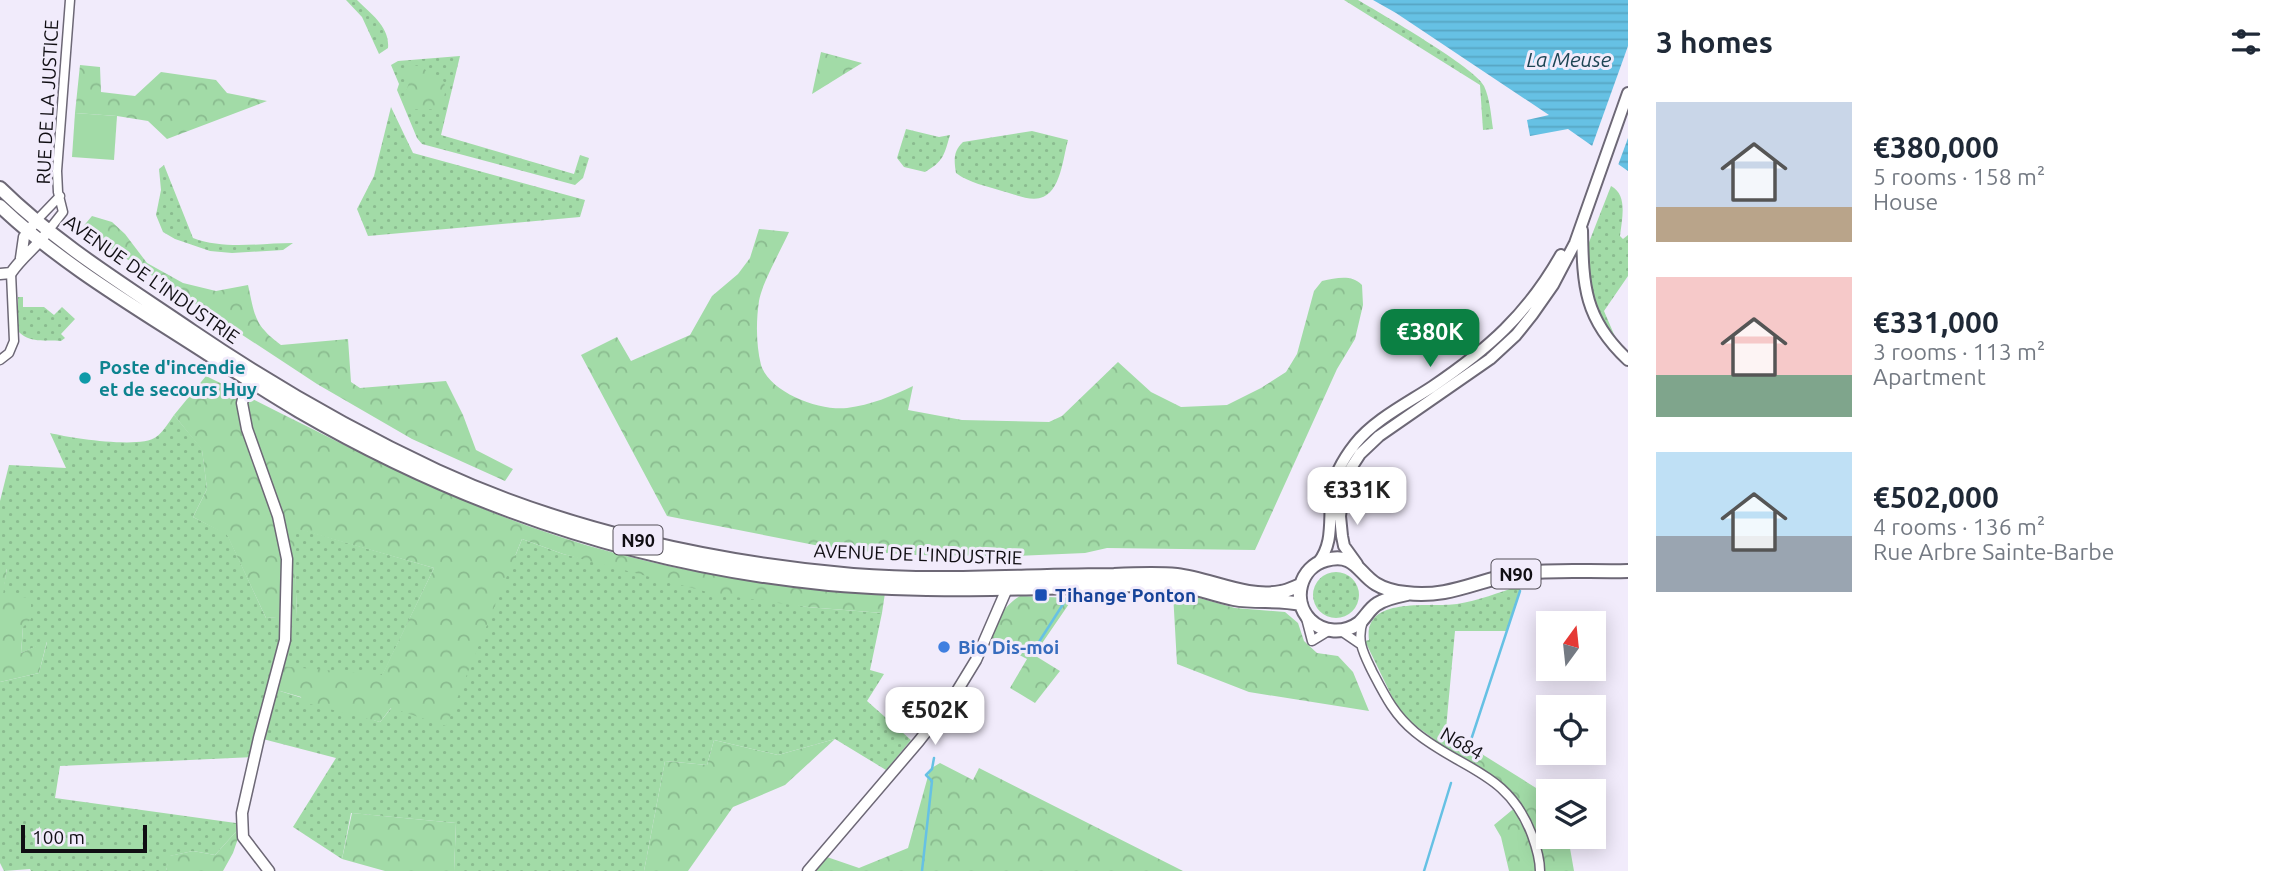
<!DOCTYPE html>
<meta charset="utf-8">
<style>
body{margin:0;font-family:Ubuntu,sans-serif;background:#f2f2f3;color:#1f2937;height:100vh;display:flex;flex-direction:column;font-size:26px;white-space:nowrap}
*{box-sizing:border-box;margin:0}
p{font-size:23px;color:#747a83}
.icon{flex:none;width:38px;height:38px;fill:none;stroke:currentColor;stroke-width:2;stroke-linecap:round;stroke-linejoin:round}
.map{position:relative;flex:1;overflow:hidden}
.sheet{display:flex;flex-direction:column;background:#fff;width:665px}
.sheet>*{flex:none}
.needle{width:46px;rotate:15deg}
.fabs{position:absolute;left:1536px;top:611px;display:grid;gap:14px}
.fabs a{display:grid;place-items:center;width:70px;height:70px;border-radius:0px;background:#fff;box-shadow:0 4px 18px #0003;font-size:35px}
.scale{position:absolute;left:21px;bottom:18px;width:126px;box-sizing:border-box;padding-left:7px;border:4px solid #100e13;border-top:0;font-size:19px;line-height:24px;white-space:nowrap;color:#100e13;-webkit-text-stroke:5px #f1ebfb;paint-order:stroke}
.price{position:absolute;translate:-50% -60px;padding:0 16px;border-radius:14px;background:#fff;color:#222;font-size:23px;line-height:46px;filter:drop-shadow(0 2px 4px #0008)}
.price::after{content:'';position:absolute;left:50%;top:42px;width:21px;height:16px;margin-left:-10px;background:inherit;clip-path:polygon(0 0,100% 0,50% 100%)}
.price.current{background:#0b8043;color:#fff}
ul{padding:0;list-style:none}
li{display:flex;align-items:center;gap:21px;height:175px;padding:0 28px}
li span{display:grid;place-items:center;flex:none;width:196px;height:140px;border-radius:0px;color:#555}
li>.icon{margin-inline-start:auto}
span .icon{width:84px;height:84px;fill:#fffc;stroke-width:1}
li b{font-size:30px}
h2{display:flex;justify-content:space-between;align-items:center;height:84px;padding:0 28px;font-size:30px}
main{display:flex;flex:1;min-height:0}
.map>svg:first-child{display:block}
.grass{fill:url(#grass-dots)}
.forest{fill:url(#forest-crowns)}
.green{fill:#a2dba7}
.water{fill:url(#water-rules)}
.pier{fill:#f1ebfb}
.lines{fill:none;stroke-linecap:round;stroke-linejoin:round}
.stream{stroke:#66c1e4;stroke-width:2.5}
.minor-casing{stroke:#6d6876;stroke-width:11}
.tertiary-casing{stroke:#6d6876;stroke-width:13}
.secondary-casing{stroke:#6d6876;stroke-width:14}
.primary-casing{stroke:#6d6876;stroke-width:16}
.minor{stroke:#fff;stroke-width:8}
.tertiary{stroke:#fff;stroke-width:10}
.secondary{stroke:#fff;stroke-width:10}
.primary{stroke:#fff;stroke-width:12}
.culture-dot{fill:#0f9aa8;stroke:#f1ebfb;stroke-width:2.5}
.transit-dot{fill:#1a4fb4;stroke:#f1ebfb;stroke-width:2.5}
.shop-dot{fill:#3f7fe0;stroke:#f1ebfb;stroke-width:2.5}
.labels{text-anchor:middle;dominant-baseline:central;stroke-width:6;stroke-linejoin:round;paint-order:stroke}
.shield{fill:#f1ebfb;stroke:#545059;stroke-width:2}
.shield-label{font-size:18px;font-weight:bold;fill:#100e13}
.street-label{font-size:19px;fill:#100e13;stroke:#f1ebfb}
.culture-label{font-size:19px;font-weight:bold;fill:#0d838f;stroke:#f1ebfb;text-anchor:start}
.transit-label{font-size:19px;font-weight:bold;fill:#164399;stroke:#f1ebfb;text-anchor:start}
.shop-label{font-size:19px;font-weight:bold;fill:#366cbe;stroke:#f1ebfb;text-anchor:start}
.water-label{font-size:21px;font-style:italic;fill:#1d4554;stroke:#f1ebfb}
</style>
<main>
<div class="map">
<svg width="1628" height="871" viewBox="0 0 1628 871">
<defs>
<pattern id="grass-dots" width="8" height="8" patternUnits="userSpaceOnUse" patternTransform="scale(1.75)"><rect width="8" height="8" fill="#a2dba7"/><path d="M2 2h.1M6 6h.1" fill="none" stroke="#8abb8f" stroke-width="1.8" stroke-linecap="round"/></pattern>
<pattern id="forest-crowns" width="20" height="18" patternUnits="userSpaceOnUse" patternTransform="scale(1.75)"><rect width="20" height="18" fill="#a2dba7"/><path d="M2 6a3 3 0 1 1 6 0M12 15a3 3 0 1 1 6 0" fill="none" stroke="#8abb8f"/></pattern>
<pattern id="water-rules" width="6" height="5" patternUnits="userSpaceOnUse" patternTransform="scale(1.75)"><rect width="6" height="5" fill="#66c1e4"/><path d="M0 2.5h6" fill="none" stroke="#57a5c3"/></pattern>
</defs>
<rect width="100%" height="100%" fill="#f1ebfb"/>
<!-- grass -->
<path class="grass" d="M346 0H357C371 14 390 27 388 48L379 54 362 17Z
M1344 0H1358C1380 13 1476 68 1484 86 1490 99 1491 115 1493 129L1483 130 1480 85Z
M460 56 441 135 574 174 580 155 589 158 583 178 575 185 422 144 417 138 397 90 399 84 391 65 398 61Z
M391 107 413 153 585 200 580 217 368 236 357 209 374 176Z
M906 129 939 137 950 135C944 155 944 161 925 172L904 167 897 158Z
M1032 131 1068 140C1063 157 1061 193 1040 198 1029 201 1014 194 1002 191 987 186 969 183 956 173 954 161 953 151 963 142Z
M164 165 193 238C225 250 260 243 293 243L283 250 232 253 210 251 175 239 163 232 156 215 161 190 159 169Z
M1611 186C1628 195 1622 218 1620 236L1623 239 1628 235V276L1604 311 1616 339 1608 330 1598 310 1588 275 1586 250Z
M18 297H23V307H44L54 315 62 307 75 319 61 334 65 338 61 341C46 340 28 343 18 331Z
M174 415 202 449 207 489 193 517 227 534 266 618 297 615 293 527 434 568 382 676 280 691 380 722 516 554 522 539 563 554 807 607 882 613 870 670 884 674 867 701 911 740 886 770 835 739 778 755 714 740 707 765 665 761 644 871H454L456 823 351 813 342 859 293 827 336 758 259 738 254 757 60 766 55 798 243 824 215 855 193 851 170 856 166 871H31L30 869 4 871 0 863V682L39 673 47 642 21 653 23 627 2 595 7 569H0V501L9 465 66 468 50 433C70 438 141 449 156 437 163 432 169 422 174 415Z
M1313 595a23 23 0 1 1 46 0a23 23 0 1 1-46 0Z
M1520 586V591L1507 631H1455L1446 729 1439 743 1412 723 1396 705 1365 641 1369 640C1363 595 1430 608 1457 604 1478 601 1499 592 1520 586Z"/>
<!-- forest -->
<path class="forest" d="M821 52 862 63 812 94Z
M80 65 100 67 101 92 135 96 161 72 216 80 227 93 267 101 167 139 148 121 117 116 75 113Z
M408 65 419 66 443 80 446 88 442 107C435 111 432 109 425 109 400 112 403 99 410 80L403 69Z
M92 216 112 222 125 234 147 263 183 283 216 291 248 285C255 316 254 325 281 345L348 339 351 382 360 388 446 381 463 415 476 450 513 469 505 481 412 439 317 384 81 229Z
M759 229 789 232C781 250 762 283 759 301 756 321 756 345 761 365 770 393 820 411 847 408 871 405 892 396 913 386L908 410 962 420 1049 422 1062 416 1118 362 1151 392 1181 407 1227 405 1261 388 1286 372 1297 354 1314 291 1322 281C1337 278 1351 274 1362 285L1363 305 1355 339 1337 369 1255 550 1107 548 1085 553 1013 556 914 555 835 549 667 516 581 355 617 337 631 361 690 335 712 296 738 274 750 258Z
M206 376C312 428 416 485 528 526 642 567 763 588 885 593L882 613 807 607 715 594 563 554 522 539 446 726 391 708 380 722 302 702 301 697 280 691 274 684 279 666 382 675 434 568 294 528 297 616 266 618 227 535 193 517 207 489 202 450 174 415Z
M7 568 3 595 31 598V619L23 627 21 653 47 641 39 673 0 682V569Z
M1173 593 1192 596 1235 608 1285 612 1298 623 1304 641 1317 653 1338 656 1353 672 1369 711 1249 692 1177 664Z
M1020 596 1073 598 1034 655 1060 671 1035 703 1010 688 1027 659 991 640C997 621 1002 607 1020 596Z
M1446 729 1469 746 1549 796V836L1568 837 1574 871H1509L1501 837 1494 825 1517 806 1502 787 1437 747Z
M835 739 785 785 733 807 688 871H644L665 761 707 765 714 740 778 755Z
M940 763 973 780 979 768 1183 871H816L827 857 859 868 908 848 930 769Z
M352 813 456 823 454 871H385L342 859Z
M243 824 233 853 223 871H166L169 856 193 851 215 855Z"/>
<!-- green -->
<path class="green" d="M75 113 117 116 114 160 72 157Z"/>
<!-- water -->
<path class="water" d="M1373 0H1628V171L1568 129 1530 136 1527 120 1549 115 1396 13Z"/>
<!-- pier -->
<path class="pier" d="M1628 46V138L1617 168 1591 149Z"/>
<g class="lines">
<!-- stream -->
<path class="stream" d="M1028 654 1037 645 1067 598
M1469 746 1520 591
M922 871 932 781 926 775 932 769 934 758
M1424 871 1451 783"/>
<!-- minor casing -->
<g class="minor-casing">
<path id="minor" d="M36 221 60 196
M48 231 63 212 58 192 57 171 70 0
M0 360 9 353 14 341 11 273
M1306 618 1312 641 1330 630
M1363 621C1356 641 1364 654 1372 671 1384 694 1394 715 1415 732 1461 770 1508 771 1532 835 1536 846 1540 859 1540 871
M1341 631 1360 644"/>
</g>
<!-- tertiary casing -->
<g class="tertiary-casing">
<path id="tertiary" d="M21 258 24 237 36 221
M0 274 11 273C21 258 34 249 45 235
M248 380 242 403 247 429 278 516 287 559 285 640 259 738 242 813 243 837 269 871
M808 871 919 741 954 696 976 660 1009 584"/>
</g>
<!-- secondary casing -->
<g class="secondary-casing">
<path id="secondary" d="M1582 230C1583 286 1584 319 1628 360
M1318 563C1335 542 1328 517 1332 492 1334 474 1344 458 1355 444 1374 420 1406 404 1432 387 1488 349 1527 315 1561 255
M1357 564 1344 546 1342 536 1340 516 1344 488 1351 468 1360 454 1379 436 1490 359 1516 335 1532 315 1553 285 1575 243 1628 93"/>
</g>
<!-- primary casing -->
<g class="primary-casing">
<path id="primary" d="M0 188C57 244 126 286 192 331 270 384 352 431 437 471 565 530 713 563 853 575 939 582 1027 575 1114 575 1135 574 1157 573 1177 575 1211 579 1247 599 1281 592 1288 591 1295 587 1301 585
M0 206C61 264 137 308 208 354 238 373 268 393 299 411 463 506 641 566 829 584 944 594 1060 587 1174 584 1195 587 1214 595 1234 599 1256 603 1279 599 1301 604
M1407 594C1397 596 1386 598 1377 604 1369 609 1366 617 1359 623 1344 634 1323 633 1310 620 1291 600 1300 567 1326 560 1355 552 1358 573 1376 584 1384 589 1397 592 1406 593 1450 599 1481 578 1521 573 1556 569 1593 572 1628 571"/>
</g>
<!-- minor -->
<use href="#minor" class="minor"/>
<!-- tertiary -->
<use href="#tertiary" class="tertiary"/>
<!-- secondary -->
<use href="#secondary" class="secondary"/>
<!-- primary -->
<use href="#primary" class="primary"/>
</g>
<!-- markers -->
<circle class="culture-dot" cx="85" cy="378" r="7"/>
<rect class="transit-dot" x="1034" y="588" width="14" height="14" rx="3.5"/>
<circle class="shop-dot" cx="944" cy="647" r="7"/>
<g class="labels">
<!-- shield labels -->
<g class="shield">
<rect x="613.5" y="525.5" width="49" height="29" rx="5"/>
<rect x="1491.5" y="559.5" width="49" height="29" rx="5"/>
</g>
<g class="shield-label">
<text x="638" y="540">N90</text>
<text x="1516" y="574">N90</text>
</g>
<!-- street labels -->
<g class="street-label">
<text transform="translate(47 102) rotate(-87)">RUE DE LA JUSTICE</text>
<text transform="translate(152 279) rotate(35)">AVENUE DE L'INDUSTRIE</text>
<text transform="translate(918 554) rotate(2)">AVENUE DE L'INDUSTRIE</text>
<text transform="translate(1462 743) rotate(30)">N684</text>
</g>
<!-- culture labels -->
<g class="culture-label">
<text x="99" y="367">Poste d'incendie<tspan x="99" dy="22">et de secours Huy</tspan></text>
</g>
<!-- transit labels -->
<g class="transit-label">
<text x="1055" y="595">Tihange Ponton</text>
</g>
<!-- shop labels -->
<g class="shop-label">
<text x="958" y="647">Bio Dis-moi</text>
</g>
<!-- water labels -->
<g class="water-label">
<text x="1569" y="59">La Meuse</text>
</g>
</g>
</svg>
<div class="fabs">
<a><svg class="needle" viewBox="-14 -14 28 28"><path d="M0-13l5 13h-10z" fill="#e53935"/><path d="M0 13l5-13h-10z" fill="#747a83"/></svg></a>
<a><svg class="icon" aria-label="locate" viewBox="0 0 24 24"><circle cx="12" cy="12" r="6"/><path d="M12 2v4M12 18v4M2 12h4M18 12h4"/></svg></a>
<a><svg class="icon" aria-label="layers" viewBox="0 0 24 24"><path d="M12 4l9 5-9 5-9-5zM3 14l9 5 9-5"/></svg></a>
</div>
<div class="scale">100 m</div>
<b class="price current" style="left:1430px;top:369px">€380K</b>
<b class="price" style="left:1357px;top:527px">€331K</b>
<b class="price" style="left:935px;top:747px">€502K</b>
</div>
<section class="sheet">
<h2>3 homes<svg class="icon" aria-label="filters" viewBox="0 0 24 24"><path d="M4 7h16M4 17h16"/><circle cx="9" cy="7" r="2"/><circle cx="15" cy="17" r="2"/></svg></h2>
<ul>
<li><span style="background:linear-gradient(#c9d6e8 75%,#b9a48a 0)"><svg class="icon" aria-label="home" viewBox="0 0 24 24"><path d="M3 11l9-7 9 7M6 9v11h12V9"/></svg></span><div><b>€380,000</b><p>5 rooms · 158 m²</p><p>House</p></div></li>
<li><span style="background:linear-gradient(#f6c9c9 70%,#7fa58c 0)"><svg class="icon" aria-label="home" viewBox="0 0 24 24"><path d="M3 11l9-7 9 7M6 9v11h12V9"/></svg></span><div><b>€331,000</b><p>3 rooms · 113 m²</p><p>Apartment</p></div></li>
<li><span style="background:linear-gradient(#bfe0f5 60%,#9aa5b1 0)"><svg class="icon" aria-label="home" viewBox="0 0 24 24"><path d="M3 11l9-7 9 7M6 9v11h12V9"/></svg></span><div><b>€502,000</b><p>4 rooms · 136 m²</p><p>Rue Arbre Sainte-Barbe</p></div></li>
</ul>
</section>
</main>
